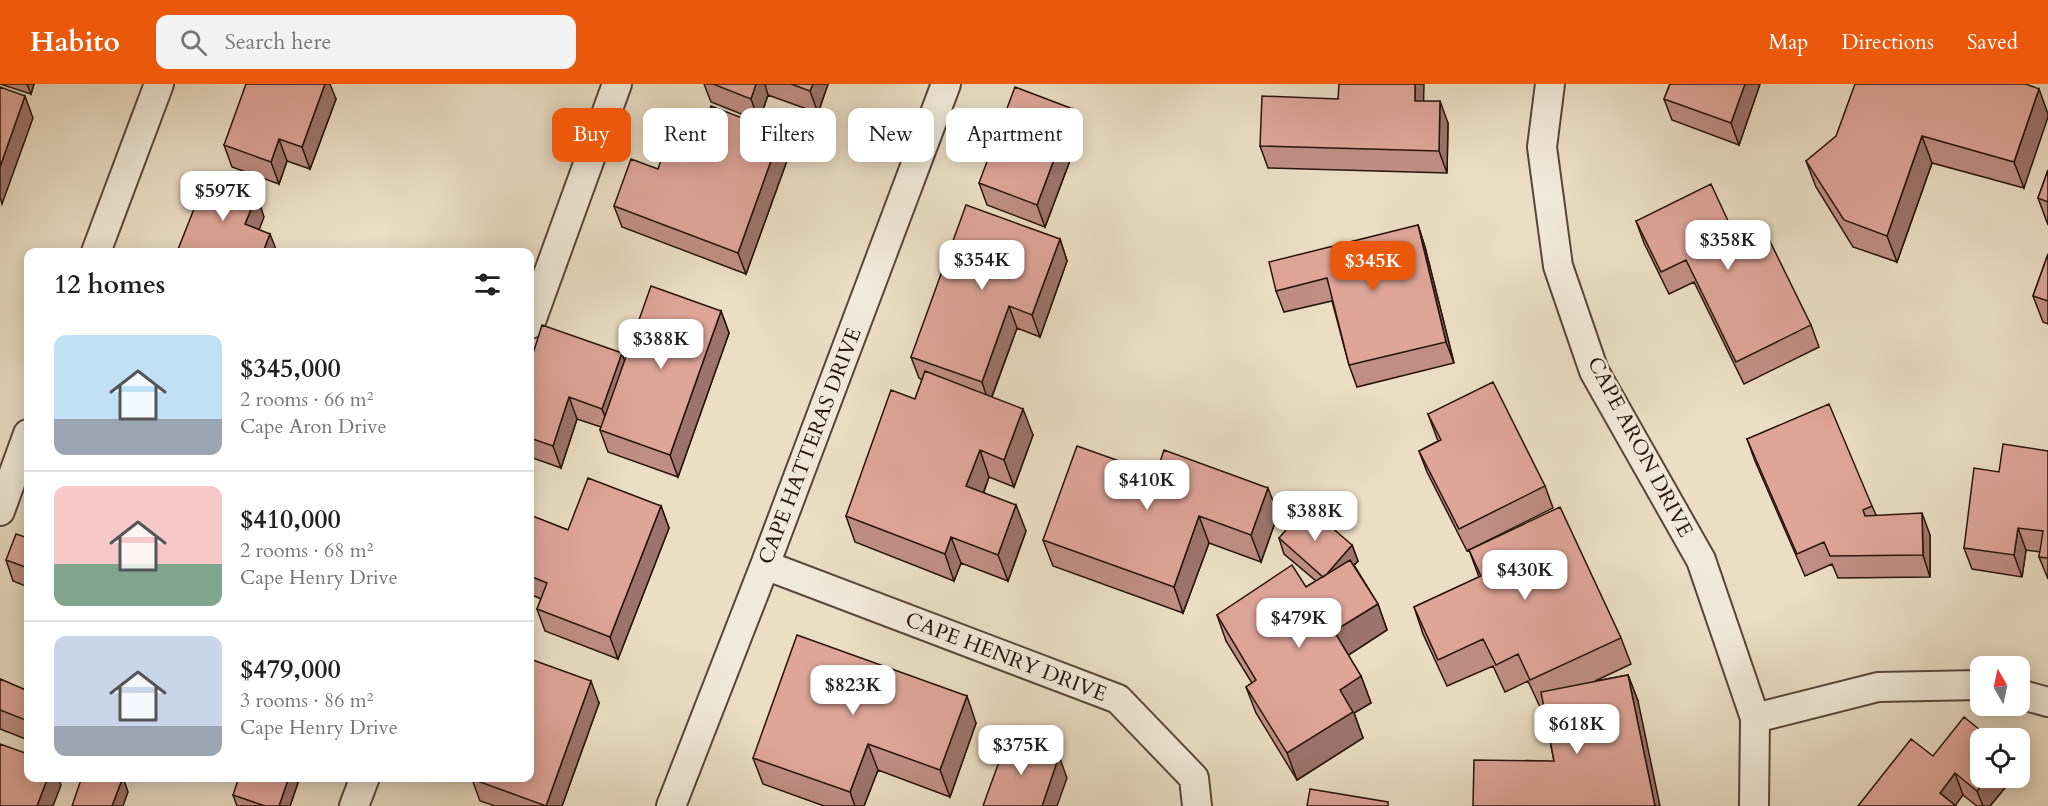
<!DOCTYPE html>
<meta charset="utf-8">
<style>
body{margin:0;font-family:Cardo,serif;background:#f2f2f2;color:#202124;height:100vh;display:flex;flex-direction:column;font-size:22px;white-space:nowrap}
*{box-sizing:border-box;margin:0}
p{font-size:20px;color:#757577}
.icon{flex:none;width:33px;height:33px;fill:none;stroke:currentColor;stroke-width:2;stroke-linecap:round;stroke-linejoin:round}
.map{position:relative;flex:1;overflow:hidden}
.side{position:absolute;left:24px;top:164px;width:510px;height:534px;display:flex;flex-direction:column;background:#fff;border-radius:12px;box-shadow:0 3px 15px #0003}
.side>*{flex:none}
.banner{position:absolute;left:552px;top:24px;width:570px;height:54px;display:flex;gap:12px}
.needle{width:39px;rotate:351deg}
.fabs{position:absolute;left:1970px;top:572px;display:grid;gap:12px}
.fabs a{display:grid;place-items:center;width:60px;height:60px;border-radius:12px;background:#fff;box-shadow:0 3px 15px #0003;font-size:30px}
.price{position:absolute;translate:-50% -51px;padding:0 14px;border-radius:12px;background:#fff;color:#222;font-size:20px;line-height:39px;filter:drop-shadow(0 2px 3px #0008)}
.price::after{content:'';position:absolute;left:50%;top:36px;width:18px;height:14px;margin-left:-9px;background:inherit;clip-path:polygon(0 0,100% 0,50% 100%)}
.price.active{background:#ea580c;color:#fff}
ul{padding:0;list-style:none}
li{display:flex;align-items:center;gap:18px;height:150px;padding:0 30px}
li+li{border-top:2px solid #e0e0e0}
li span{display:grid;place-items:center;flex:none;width:168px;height:120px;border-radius:12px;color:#555}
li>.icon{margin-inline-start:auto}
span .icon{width:72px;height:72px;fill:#fffc;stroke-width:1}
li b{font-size:26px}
h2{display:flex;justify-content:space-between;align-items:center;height:72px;padding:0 30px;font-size:26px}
.pill{padding:0 21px;border-radius:12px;background:#fff;box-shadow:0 3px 15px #0003;font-size:21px;line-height:54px}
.pill.active{background:#ea580c;color:#fff}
header{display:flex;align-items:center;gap:36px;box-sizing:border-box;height:84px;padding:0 30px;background:#ea580c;color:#fff}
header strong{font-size:28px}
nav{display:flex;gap:33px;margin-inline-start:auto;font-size:21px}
.search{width:420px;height:54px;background:#f2f2f2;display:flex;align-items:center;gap:15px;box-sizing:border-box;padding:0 21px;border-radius:12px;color:#757577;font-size:22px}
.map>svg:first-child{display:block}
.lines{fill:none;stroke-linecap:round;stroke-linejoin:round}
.minor-casing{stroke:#58463a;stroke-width:32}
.minor{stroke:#f2ead9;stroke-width:28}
.wall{fill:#c08e84;stroke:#27140c;stroke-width:1.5}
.shaded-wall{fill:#9c746b;stroke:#27140c;stroke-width:1.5}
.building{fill:#dfa599;stroke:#27140c;stroke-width:1.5}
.labels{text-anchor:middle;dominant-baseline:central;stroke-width:5;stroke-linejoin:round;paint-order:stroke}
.street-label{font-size:21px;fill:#27140c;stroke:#f2ead9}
</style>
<header>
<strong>Habito</strong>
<div class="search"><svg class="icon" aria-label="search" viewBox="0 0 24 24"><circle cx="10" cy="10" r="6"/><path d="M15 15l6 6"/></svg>Search here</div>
<nav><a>Map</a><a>Directions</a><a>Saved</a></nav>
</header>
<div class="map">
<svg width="2048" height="722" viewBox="0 0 2048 722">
<rect width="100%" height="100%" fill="#ebdec5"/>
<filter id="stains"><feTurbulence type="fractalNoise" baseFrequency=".00333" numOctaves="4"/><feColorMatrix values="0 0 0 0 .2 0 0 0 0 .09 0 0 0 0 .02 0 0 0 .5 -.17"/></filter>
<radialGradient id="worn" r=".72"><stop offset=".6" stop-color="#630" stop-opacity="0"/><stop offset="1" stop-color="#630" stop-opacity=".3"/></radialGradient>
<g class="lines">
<!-- minor casing -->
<g class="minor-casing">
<path id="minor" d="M1550 0 1542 63 1558 182 1594 287 1701 476 1755 634 1754 722
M96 168 159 0
M530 240 617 0
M0 427 28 350
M765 481 1118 615 1194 694 1197 722
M2019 610 2048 618
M1755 634 1878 603 1980 601
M354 722 365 693
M671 722 765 481 946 0"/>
</g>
<!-- minor -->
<use href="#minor" class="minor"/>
</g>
<!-- wall -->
<path class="wall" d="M0 0H34L31 10Z
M704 0H828L818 29 768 11 759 37 711 18Z
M1670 0H1760L1739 61 1672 36 1664 15Z
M2026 0 2024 104 1932 79 1897 178 1853 163 1816 103 1806 77Z
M336 15 310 85 287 77 279 100 232 83 224 61Z
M1423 17 1448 39 1447 89 1268 84 1260 62Z
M1073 25 1081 47 1045 143 987 121 979 99Z
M693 71H789L746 190 622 143 614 122 658 85Z
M2048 86V141L2038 114Z
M1636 137 1735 152 1811 241 1819 263 1744 300 1694 198 1669 210 1644 159Z
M1418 141 1425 163 1454 279 1357 303 1349 281 1332 217 1284 228 1276 207Z
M1060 155 1067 177 1040 253 1017 244 992 313 1033 351 1014 403 989 393 984 408 1026 447 1008 497 961 479 954 497 855 458 846 432 915 315 922 296 919 294 911 273Z
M2048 170V240L2043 238 2033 212Z
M721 227 729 249 678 393 608 368 600 346 601 343 577 335 561 384 530 373V279L625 277Z
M1428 330 1545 402 1553 424 1467 467 1427 388 1419 367 1438 357Z
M1747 355 1872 422 1876 431 1930 451V493L1838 494 1832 480 1805 492 1755 377Z
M2048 367V495L2039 473 2040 468 2026 466 2022 493 1972 485 1964 464 1999 388Z
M1156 390 1278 430 1261 478 1209 459 1183 529 1053 482 1043 456Z
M661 422 669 444 618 575 545 547 537 525 541 515 530 510V431L568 446Z
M28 454V503L13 497 6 476Z
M1279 454 1352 461 1358 477 1354 481 1378 520 1387 546 1348 571 1361 592 1371 619 1354 629 1363 654 1297 696 1256 629 1246 603 1252 599 1226 557 1217 531 1306 503 1316 497 1284 470Z
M1469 466 1621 554 1631 580 1595 597 1628 591 1638 617 1554 677 1543 621 1540 623 1528 597 1505 608 1493 582 1447 602 1423 550 1414 523 1479 493Z
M28 565V584L25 574Z
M0 595 28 607V656L0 645Z
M599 619 562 722H495L480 717 472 695Z
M976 639 950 713 878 686 864 722H824L763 700 753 674Z
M1933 672 1980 693H2014L1990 722H1977L1963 711Z
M300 693 290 722H237L233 711Z"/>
<!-- shaded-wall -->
<path class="shaded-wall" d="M27 0H34L31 10Z
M325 0H330L336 15 310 85 302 63Z
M756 0H765L768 11 759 37 751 15Z
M813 0H828L818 29 810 7Z
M1415 0H1424L1423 39 1415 17Z
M1745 0H1760L1739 61 1731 39Z
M2039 5 2048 30V33L2024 104 2014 78Z
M25 12 33 34 2 120 0 113V83Z
M1440 17 1448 39 1447 89 1439 67Z
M1073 25 1081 47 1045 143 1037 121Z
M781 49 789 71 746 190 738 169Z
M1922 52 1932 79 1897 178 1887 152Z
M279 55 287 77 279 100 271 78Z
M257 111 264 133 253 162 245 140Z
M1418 141 1425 163 1454 279 1446 258Z
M270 150 277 168H263Z
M1060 155 1067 177 1040 253 1032 231Z
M1009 222 1017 244 989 320 982 298Z
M721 227 729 249 678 393 670 371Z
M622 269 629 290 610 346 602 325Z
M569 313 577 335 561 384 553 362Z
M1023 325 1033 351 1014 403 1004 376Z
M980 366 989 393 976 428 966 402Z
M1268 404 1278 430 1261 478 1251 451Z
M1016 421 1026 447 1008 497 998 471Z
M661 422 669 444 618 575 610 553Z
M1922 429 1930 451V493L1923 471Z
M1199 432 1209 459 1183 529 1174 503Z
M2018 444 2026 466 2022 493 2014 471Z
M951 453 961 479 954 497 945 470Z
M1352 461 1358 477 1329 509 1324 493Z
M1378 520 1387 546 1344 574 1334 547Z
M1628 591 1638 617 1660 722H1655Z
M1361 592 1371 619 1354 629 1363 654 1297 696 1287 669 1340 606Z
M591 597 599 619 562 722H546Z
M967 612 976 639 950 713 940 686Z
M868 660 878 686 864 722H855L850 708Z
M1059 672 1067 694 1057 722H1042Z
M1955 689 1963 711 1955 722 1940 709Z
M48 693H58L61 701 53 722H37Z
M123 693 128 708 123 722H112Z
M289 693H300L290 722H279Z
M1988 693H2014L1990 722H1983L1977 707Z"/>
<!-- building -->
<path class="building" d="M246 0H325L302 63 279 55 271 78 224 61Z
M713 0H756L751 15Z
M791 0H813L810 7Z
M1339 0H1415V17H1440L1439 67 1260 62 1262 12 1338 15Z
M1670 0H1745L1731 39 1664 15Z
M1855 0H2026L2039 5 2014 78 1922 52 1887 152 1844 136 1806 77 1836 52Z
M0 3 25 12 0 83Z
M1015 3 1073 25 1037 121 979 99Z
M711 22 781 49 738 169 614 122 631 75 658 85 666 61 693 71Z
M2048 86V118L2038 114Z
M207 92 257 111 245 140 270 150 263 168H177Z
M1711 100 1735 152 1761 139 1811 241 1736 278 1686 176 1661 188 1636 137Z
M966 121 1060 155 1032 231 1009 222 982 298 911 273Z
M1418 141 1446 258 1349 281 1327 194 1276 207 1269 178Z
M2048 170V217L2033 212Z
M651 202 721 227 670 371 600 346Z
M542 241 622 269 602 325 569 313 553 362 530 354V279Z
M925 287 1023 325 1004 376 980 366 966 402 1016 421 998 471 951 453 945 470 846 432 891 306 915 315Z
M1493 298 1545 402 1459 445 1419 367 1441 356 1428 330Z
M1829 320 1872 422 1863 426 1865 432 1922 429 1923 471 1830 472 1824 458 1797 470 1747 355Z
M2003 360 2048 367V474L2039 473 2043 447 2018 444 2014 471 1964 464 1974 384 1999 388Z
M1077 362 1156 390 1164 366 1268 404 1251 451 1199 432 1174 503 1043 456Z
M588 394 661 422 610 553 537 525 547 499 530 492V431L568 446Z
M1307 422 1352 461 1326 491 1323 493 1279 454Z
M1560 423 1621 554 1530 596 1518 570 1496 581 1483 555 1438 576 1414 523 1481 492 1469 466Z
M16 450 28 454V484L6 476Z
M1350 476 1378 520 1334 547 1361 592 1340 606 1353 628 1287 669 1246 603 1256 596 1217 531 1292 481 1306 503Z
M797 551 967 612 940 686 868 660 850 708 753 674Z
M28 565V576L25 574Z
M530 575 591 597 546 722 472 695 473 693H530Z
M1628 591 1655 722H1473L1474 676 1554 677 1541 608Z
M0 595 28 607V637L0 626Z
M1964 633 1990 654H1980V693H1988L1977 707 1955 689 1940 709 1956 722H1858L1911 655 1933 672Z
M1008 653 1059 672 1042 722H983Z
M0 660 28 670V693H48L37 722H0Z
M82 693H123L112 722H72Z
M239 693H289L279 722H265L233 711Z
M1310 705 1388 718V722H1307Z"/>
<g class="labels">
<!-- street labels -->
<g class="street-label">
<text transform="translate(810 362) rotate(-69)">CAPE HATTERAS DRIVE</text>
<text transform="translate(1640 363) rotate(62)">CAPE ARON DRIVE</text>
<text transform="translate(1006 573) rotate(21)">CAPE HENRY DRIVE</text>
</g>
</g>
<rect width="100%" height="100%" filter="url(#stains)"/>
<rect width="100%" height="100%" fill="url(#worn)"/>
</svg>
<div class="fabs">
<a><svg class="needle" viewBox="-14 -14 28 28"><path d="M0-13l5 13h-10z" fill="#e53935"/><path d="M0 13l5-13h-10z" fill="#757577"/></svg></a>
<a><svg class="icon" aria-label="locate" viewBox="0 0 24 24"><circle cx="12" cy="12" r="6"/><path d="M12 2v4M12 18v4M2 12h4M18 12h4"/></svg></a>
</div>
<b class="price" style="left:223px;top:138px">$597K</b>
<b class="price" style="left:1728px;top:187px">$358K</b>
<b class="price" style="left:982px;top:207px">$354K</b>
<b class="price active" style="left:1373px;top:208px">$345K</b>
<b class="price" style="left:661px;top:286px">$388K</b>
<b class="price" style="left:1147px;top:427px">$410K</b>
<b class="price" style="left:1315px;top:458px">$388K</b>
<b class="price" style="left:1525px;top:517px">$430K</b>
<b class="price" style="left:1299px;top:565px">$479K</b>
<b class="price" style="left:853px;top:632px">$823K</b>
<b class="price" style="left:1577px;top:671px">$618K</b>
<b class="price" style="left:1021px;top:692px">$375K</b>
<div class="banner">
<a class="pill active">Buy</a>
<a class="pill">Rent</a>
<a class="pill">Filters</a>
<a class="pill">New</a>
<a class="pill">Apartment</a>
</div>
<section class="side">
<h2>12 homes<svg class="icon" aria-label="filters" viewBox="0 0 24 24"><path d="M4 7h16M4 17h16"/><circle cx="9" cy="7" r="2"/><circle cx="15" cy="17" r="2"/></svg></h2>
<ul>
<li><span style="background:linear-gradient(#bfe0f5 70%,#9aa5b1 0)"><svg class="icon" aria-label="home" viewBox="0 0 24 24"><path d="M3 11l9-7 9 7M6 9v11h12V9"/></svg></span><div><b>$345,000</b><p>2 rooms · 66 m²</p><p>Cape Aron Drive</p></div></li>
<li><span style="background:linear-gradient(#f6c9c9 65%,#7fa58c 0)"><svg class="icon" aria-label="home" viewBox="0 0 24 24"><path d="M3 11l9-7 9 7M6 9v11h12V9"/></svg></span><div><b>$410,000</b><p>2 rooms · 68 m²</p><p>Cape Henry Drive</p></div></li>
<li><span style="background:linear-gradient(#c9d6e8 75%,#9aa5b1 0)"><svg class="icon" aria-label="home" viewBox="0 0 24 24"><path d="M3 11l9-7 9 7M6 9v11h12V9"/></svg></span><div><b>$479,000</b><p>3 rooms · 86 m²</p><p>Cape Henry Drive</p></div></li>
</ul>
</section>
</div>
